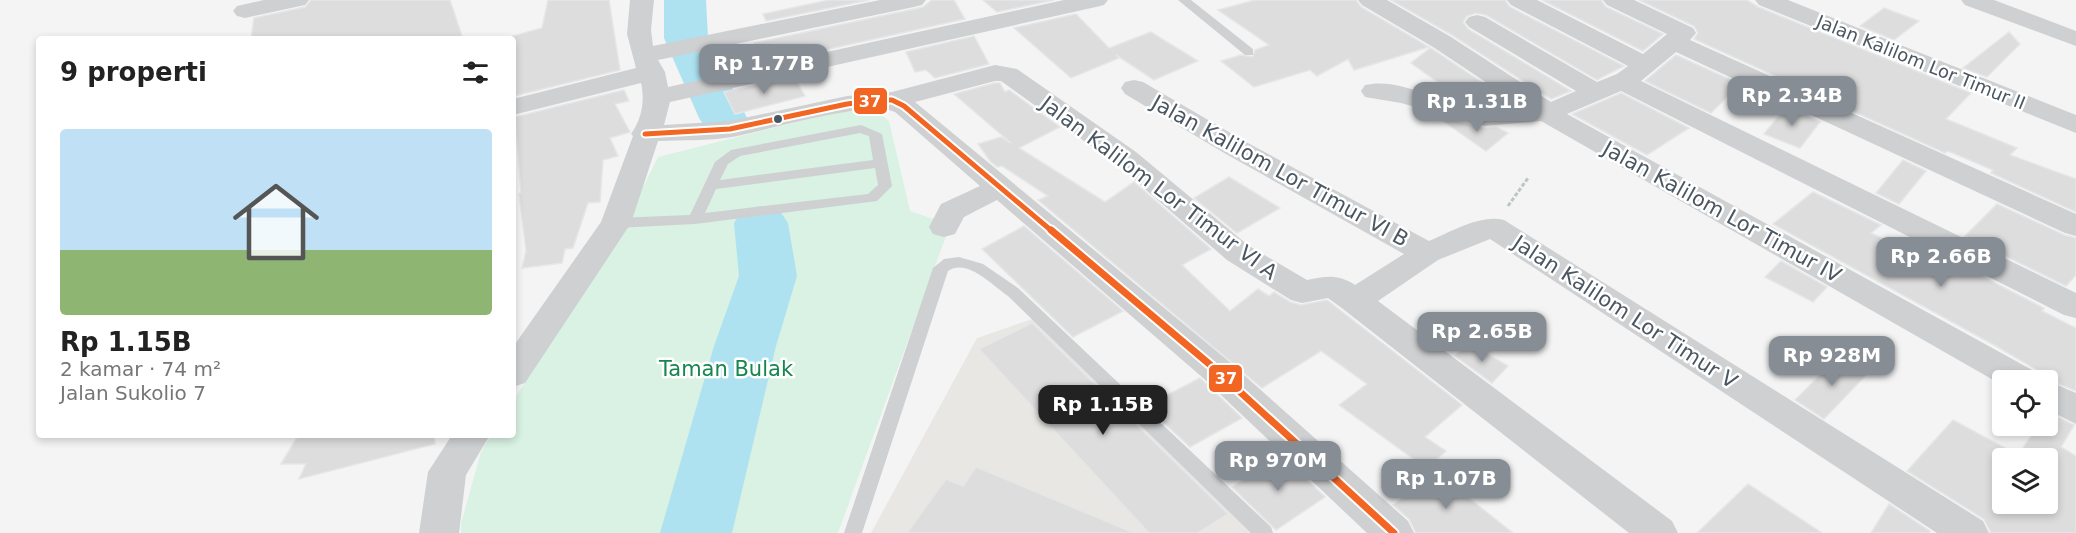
<!DOCTYPE html>
<html lang="id">
<meta charset="utf-8">
<style>
body{margin:0;font-family:"DejaVu Sans",sans-serif;background:#f6f6f6;color:#222;height:100vh;display:flex;flex-direction:column;font-size:22px;white-space:nowrap}
*{box-sizing:border-box;margin:0}
p{font-size:20px;color:#767676}
.icon{flex:none;width:33px;height:33px;fill:none;stroke:currentColor;stroke-width:2;stroke-linecap:round;stroke-linejoin:round}
.map{position:relative;flex:1;overflow:hidden}
.drawer{position:absolute;left:36px;top:36px;width:480px;height:402px;display:flex;flex-direction:column;background:#fff;border-radius:6px;box-shadow:0 3px 9px #0003}
.drawer>*{flex:none}
.buttons{position:absolute;left:1992px;top:370px;display:grid;gap:12px}
.buttons a{display:grid;place-items:center;width:66px;height:66px;border-radius:6px;background:#fff;box-shadow:0 3px 9px #0003;font-size:30px}
.price{position:absolute;translate:-50% -51px;padding:0 14px;border-radius:12px;background:#868d94;color:#fff;font-size:20px;line-height:39px;filter:drop-shadow(0 2px 3px #0008)}
.price::after{content:'';position:absolute;left:50%;top:36px;width:18px;height:14px;margin-left:-9px;background:inherit;clip-path:polygon(0 0,100% 0,50% 100%)}
.price.on{background:#222;color:#fff}
ul{padding:0;list-style:none}
li{display:grid;align-content:center;gap:12px;height:318px;padding:0 24px}
li span{display:grid;place-items:center;height:186px;border-radius:6px;color:#555}
li>.icon{margin-inline-start:auto}
span .icon{width:108px;height:108px;fill:#fffc;stroke-width:1}
li b{font-size:26px}
h2{display:flex;justify-content:space-between;align-items:center;height:72px;padding:0 24px;font-size:26px}
.map>svg:first-child{display:block}
.commercial{fill:#e8e7e3}
.green{fill:#d9f2e3}
.lines{fill:none;stroke-linecap:round;stroke-linejoin:round}
.river{fill:#aee2f0;fill-rule:evenodd}
.building{fill:#ddddde;stroke:#e5e6e7;stroke-width:1.5;fill-rule:evenodd}
.path{stroke:#bcc7c4;stroke-width:3;stroke-dasharray:4 2;stroke-linecap:butt}
.lane{fill:#ced0d2;fill-rule:evenodd}
.street{fill:#ced0d2;fill-rule:evenodd}
.bus-1-far1-casing{stroke:#fff;stroke-width:9}
.bus-1-casing{stroke:#fff;stroke-width:11}
.bus-1-far1{stroke:#f26522;stroke-width:5}
.bus-1{stroke:#f26522;stroke-width:7}
.bus-dot{fill:#4a5661;stroke:#fff;stroke-width:2}
.labels{text-anchor:middle;dominant-baseline:central;stroke-width:5;stroke-linejoin:round;paint-order:stroke}
.far-street-label{font-size:18px;fill:#4a5661;stroke:#fff}
.street-label{font-size:21px;fill:#4a5661;stroke:#fff}
.park-label{font-size:21px;fill:#17864f;stroke:#fff}
.line-badge{stroke:#fff;stroke-width:2}
.badge-label{font-size:16px;text-anchor:middle;font-weight:bold;fill:#fff}
</style>
<div class="map">
<svg width="2076" height="533" viewBox="0 0 2076 533">
<rect width="100%" height="100%" fill="#f4f4f4"/>
<!-- commercial -->
<path class="commercial" d="M1038 317 1252 533H871L977 338Z"/>
<!-- green -->
<path class="green" d="M868 104 889 121 910 211 950 225 838 533H461V524L481 452 491 435H513V401L618 238 658 157Z"/>
<g class="lines">
<!-- river -->
<path class="river" d="M664 0H706L708 38 747 118 740 128 723 133 706 128 699 118 664 38Z
M761 206 780 211 788 223 797 276 776 346 732 533H660L714 346 739 276 734 223 742 211Z"/>
</g>
<!-- building -->
<path class="building" d="M311 0H450L463 39H251L254 18 305 7Z
M548 0H609L620 70 514 96 513 36 542 28Z
M829 0H869L766 21 763 14Z
M932 0H954L965 19 716 74 711 64 757 52 754 43 914 9 923 7Z
M983 0H1054L997 12Z
M1255 0H1356L1361 7 1429 47 1354 70 1348 59 1317 76 1310 70 1254 87 1221 61 1241 55 1253 57 1255 50 1269 45 1218 10Z
M1391 0H1505L1510 7 1624 66 1597 80 1486 15 1476 13 1467 16 1463 22 1468 29 1571 91 1551 99 1452 35Z
M1542 0H1601L1606 7 1663 34 1643 51Z
M1639 0H1747L1758 7 1971 93 1946 119 2017 148 2010 155 2076 179V212L1991 173 1993 170 1948 151 1945 153 1694 39 1698 33 1694 26Z
M1884 8 1919 21 1894 40 1860 26Z
M1076 14 1109 48 1151 32 1198 61 1154 80 1116 55 1119 58 1071 78 1014 28Z
M2009 32 2020 44 1987 77 1963 68Z
M974 36 989 64 935 78 926 70 915 72 906 52Z
M1430 48 1432 49 1495 91 1464 101 1411 63Z
M1676 55 1740 84 1711 113 1645 81Z
M794 77 805 96 735 114 724 92Z
M995 83H1000L1005 92 1009 90 1060 127 1019 148 1105 202 1134 182 1211 249 1182 265 1230 311 1258 289 1269 296 1274 292 1290 302 1301 305 1327 300 1462 405 1425 437 1446 451 1426 468 1339 405 1367 384 1321 351 1262 388 1038 200 1048 196 1002 166 997 167 990 161 978 144 1001 137 1011 143 954 94Z
M624 90 629 101 615 104 630 132 610 138 618 156 603 160 600 202 588 203 573 248 565 249 562 263 522 268 526 251 519 194 521 193 515 117Z
M1621 93 1689 128 1647 155 1572 114Z
M1787 106 1820 122 1800 148 1764 134Z
M1433 114 1484 128 1496 127 1508 133 1486 151Z
M1903 160 1926 171 1899 204 1876 193Z
M1229 177 1280 208 1237 233 1194 198Z
M1813 192 1881 225 1871 233 1936 264 1944 257 2044 308 2042 311 2076 328V391L2042 377 2037 370 1994 345 1773 224Z
M1997 204 2064 235 2076 238V275L2066 286 1965 236Z
M1024 226 1123 311 1073 337 982 249Z
M1781 261 1827 287 1813 302 1765 277Z
M1032 323 1228 514 1198 533H1149L979 349Z
M1468 343 1508 366 1492 383 1455 356Z
M1839 356 1869 372 1824 419 1795 400Z
M1200 378 1242 418 1190 447 1146 406Z
M2048 412 2074 425 2061 447 2076 456V533H1991L1984 519 1907 471 1953 420 2018 455 2038 426H2048ZM2002 459H2048V504H2002Z
M321 435H434L435 444 299 479 306 464H281L297 437Z
M1281 455 1325 497 1276 530 1232 487Z
M976 467 1134 533H907L946 479 963 486Z
M1436 472 1513 533H1416L1409 519 1393 505Z
M1748 484 1822 533H1697Z
M1889 504 1930 531 1929 533H1871Z"/>
<g class="lines">
<!-- path -->
<path class="path" d="M1508 206 1528 178"/>
<!-- lane -->
<path class="lane" d="M1178 0H1191L1253 49V55H1245Z
M861 125 882 134 892 186 877 201 695 224 616 228 609 223 616 218 690 215 715 162 731 150ZM860 133 869 136 873 160 720 180 728 164 740 156ZM875 168 878 185 868 194 705 213 716 189Z
M959 257 983 264 1018 288 1271 527 1273 533H1251L1008 296C992 285 967 258 948 271L862 533H844L933 268 944 259Z"/>
<!-- street -->
<path class="street" d="M264 0H309L305 5 245 18 237 16 233 11 237 6Z
M630 0H654L651 30 653 46 880 0H926L922 5 914 7 658 60 665 72 668 87 1064 0H1108L1104 5 1096 7 670 102 664 125 730 121 847 96 892 92 995 65 1017 69 1136 152 1249 246 1307 280C1326 276 1338 274 1355 285L1404 254 1226 154 1125 94 1121 88 1125 82 1134 80 1143 82 1246 142 1429 241C1451 232 1480 214 1504 220L1983 521 1989 533H1937L1490 239 1438 260 1378 301 1672 521 1678 533H1629L1343 309 1328 298 1302 303 1291 300 1227 260 1116 164 1001 81H995L915 102 1226 359 1408 521 1414 533H1367L1202 377 997 200 964 217 955 234 944 237 933 234 929 227 941 204 980 186 895 112C869 99 765 131 732 137 708 141 683 140 658 141L631 223 525 383 513 387V347L601 222 633 136 631 134C642 118 645 101 641 83L513 115V99L636 68 627 34Z
M1358 0H1387L1451 37 1551 102 1576 91 1469 27 1465 22 1469 17 1477 15 1485 17 1597 82 1617 74 1628 66 1511 5 1507 0H1537L1643 54 1667 34 1607 5 1603 0H1634L1693 28 1696 33 1690 40 2076 214V236L2065 233 1676 52 1641 81 2076 293V318L2064 315 1621 91 1567 114 2036 372 2042 381H2002V385L1541 121 1485 126 1401 103 1365 97 1361 91 1365 85C1402 76 1449 108 1486 110 1498 110 1511 108 1523 107L1433 47 1362 5Z
M1755 0H1788L2076 115V133L1759 5Z
M1961 0H1994L2076 31V46L1965 5Z
M2047 381H2048L2076 393V424L2048 410Z
M452 435H490L466 475 459 533H419L428 472Z"/>
<!-- bus-1-far1 casing -->
<g class="bus-1-far1-casing">
<path id="bus-1-far1" d="M645 134 730 129 847 104 879 100H892L904 106 1053 232"/>
</g>
<!-- bus-1 casing -->
<g class="bus-1-casing">
<path id="bus-1" d="M1051 230 1214 368 1394 533"/>
</g>
<!-- bus-1-far1 -->
<use href="#bus-1-far1" class="bus-1-far1"/>
<!-- bus-1 -->
<use href="#bus-1" class="bus-1"/>
</g>
<!-- markers -->
<circle class="bus-dot" cx="778" cy="119" r="5"/>
<g class="labels">
<!-- far-street labels -->
<g class="far-street-label">
<text transform="translate(1921 62) rotate(22)">Jalan Kalilom Lor Timur II</text>
</g>
<!-- street labels -->
<g class="street-label">
<text transform="translate(1280 171) rotate(29)">Jalan Kalilom Lor Timur VI B</text>
<text transform="translate(1159 188) rotate(37)">Jalan Kalilom Lor Timur VI A</text>
<text transform="translate(1722 212) rotate(29)">Jalan Kalilom Lor Timur IV</text>
<text transform="translate(1625 312) rotate(33)">Jalan Kalilom Lor Timur V</text>
</g>
<!-- park labels -->
<g class="park-label">
<text x="726" y="369">Taman Bulak</text>
</g>
</g>
<g class="line-badge">
<rect x="853" y="87" width="35" height="28" rx="6" fill="#f26522"/>
<rect x="1208" y="364" width="35" height="29" rx="6" fill="#f26522"/>
</g>
<g class="badge-label">
<text x="870" y="107">37</text>
<text x="1226" y="384">37</text>
</g>
</svg>
<div class="buttons">
<a><svg class="icon" aria-label="locate" viewBox="0 0 24 24"><circle cx="12" cy="12" r="6"/><path d="M12 2v4M12 18v4M2 12h4M18 12h4"/></svg></a>
<a><svg class="icon" aria-label="layers" viewBox="0 0 24 24"><path d="M12 4l9 5-9 5-9-5zM3 14l9 5 9-5"/></svg></a>
</div>
<b class="price" style="left:764px;top:95px">Rp 1.77B</b>
<b class="price" style="left:1792px;top:127px">Rp 2.34B</b>
<b class="price" style="left:1477px;top:133px">Rp 1.31B</b>
<b class="price" style="left:1941px;top:288px">Rp 2.66B</b>
<b class="price" style="left:1482px;top:363px">Rp 2.65B</b>
<b class="price" style="left:1832px;top:387px">Rp 928M</b>
<b class="price on" style="left:1103px;top:436px">Rp 1.15B</b>
<b class="price" style="left:1278px;top:492px">Rp 970M</b>
<b class="price" style="left:1446px;top:510px">Rp 1.07B</b>
<section class="drawer">
<h2>9 properti<svg class="icon" aria-label="filters" viewBox="0 0 24 24"><path d="M4 7h16M4 17h16"/><circle cx="9" cy="7" r="2"/><circle cx="15" cy="17" r="2"/></svg></h2>
<ul>
<li><span style="background:linear-gradient(#bfe0f5 65%,#8fb573 0)"><svg class="icon" aria-label="home" viewBox="0 0 24 24"><path d="M3 11l9-7 9 7M6 9v11h12V9"/></svg></span><div><b>Rp 1.15B</b><p>2 kamar · 74 m²</p><p>Jalan Sukolio 7</p></div></li>
</ul>
</section>
</div>
